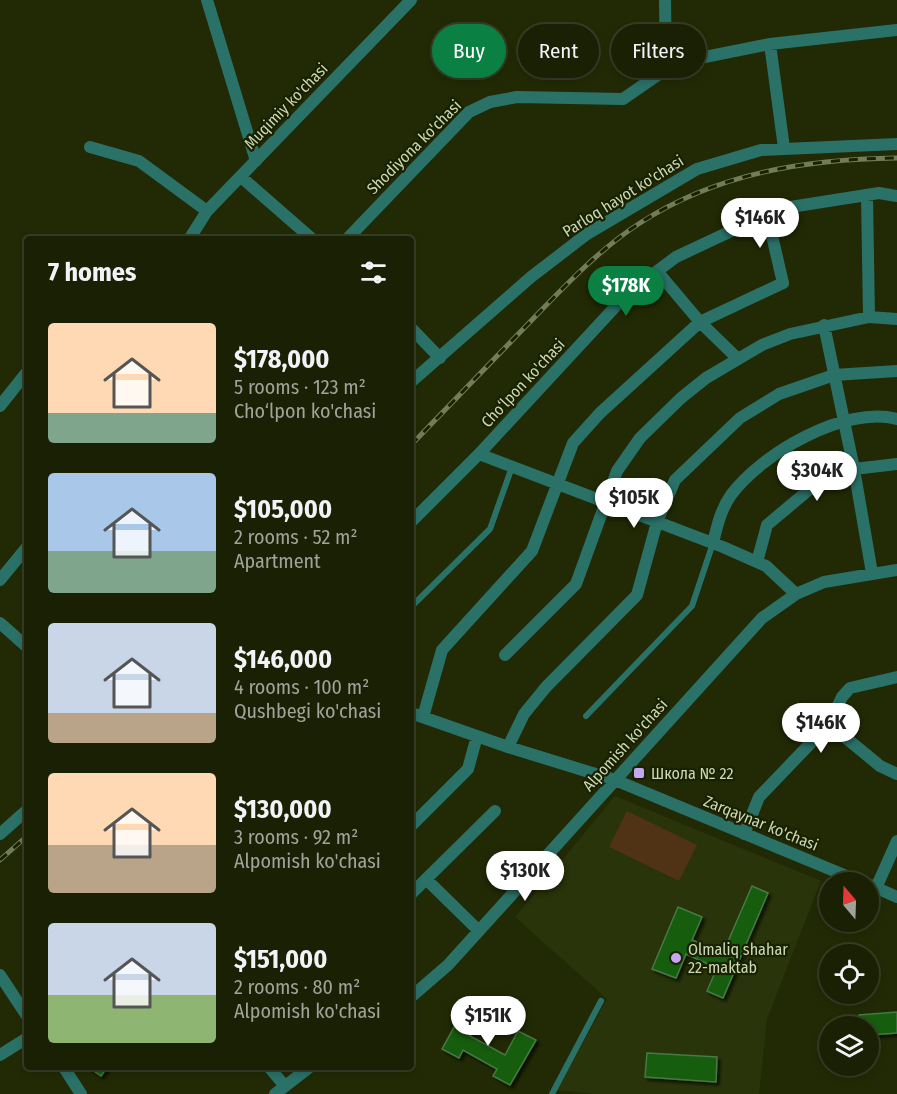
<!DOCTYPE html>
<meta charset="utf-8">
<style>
body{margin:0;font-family:"Fira Sans Condensed",sans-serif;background:#22280e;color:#f1f3f6;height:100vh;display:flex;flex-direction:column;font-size:22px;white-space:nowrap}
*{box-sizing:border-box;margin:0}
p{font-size:20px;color:#9fa39a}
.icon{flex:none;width:33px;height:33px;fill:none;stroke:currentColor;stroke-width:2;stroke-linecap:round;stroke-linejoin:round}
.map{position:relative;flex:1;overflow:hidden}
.details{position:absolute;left:24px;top:236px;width:390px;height:834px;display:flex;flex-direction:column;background:#192004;border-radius:6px;box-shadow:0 3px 9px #0003,0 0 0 2px #373e26}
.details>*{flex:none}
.guide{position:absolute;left:432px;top:24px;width:375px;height:54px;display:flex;gap:12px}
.needle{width:39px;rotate:341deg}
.fabs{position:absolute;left:819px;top:872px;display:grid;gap:12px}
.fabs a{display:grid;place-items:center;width:60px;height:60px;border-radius:50%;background:#192004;box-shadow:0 3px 9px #0003,0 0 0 2px #373e26;font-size:30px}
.price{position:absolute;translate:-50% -51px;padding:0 14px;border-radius:21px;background:#fff;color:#222;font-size:20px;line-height:39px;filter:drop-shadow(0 2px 3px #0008)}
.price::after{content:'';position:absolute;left:50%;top:36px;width:18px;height:14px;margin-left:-9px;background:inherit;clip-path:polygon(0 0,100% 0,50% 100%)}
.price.selected{background:#0b8043;color:#fff}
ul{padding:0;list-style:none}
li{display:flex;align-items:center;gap:18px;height:150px;padding:0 24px}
li span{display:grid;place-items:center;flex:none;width:168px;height:120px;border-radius:6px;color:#555}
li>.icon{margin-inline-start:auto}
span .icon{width:72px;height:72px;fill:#fffc;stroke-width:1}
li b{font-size:26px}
h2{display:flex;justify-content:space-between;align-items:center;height:72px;padding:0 24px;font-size:26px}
.tag{padding:0 21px;border-radius:27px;background:#192004;box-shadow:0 3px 9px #0003,0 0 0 2px #373e26;font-size:21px;line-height:54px}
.tag.selected{background:#0b8043;color:#fff}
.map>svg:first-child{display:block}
.built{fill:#29340a}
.green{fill:#503215}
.building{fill:#125d10;stroke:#477943;stroke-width:1.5;filter:url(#shadow)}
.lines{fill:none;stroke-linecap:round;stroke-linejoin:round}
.lane{stroke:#2a7268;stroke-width:6}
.street{stroke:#2a7268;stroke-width:12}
.rail-casing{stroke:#727c58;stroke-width:5}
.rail{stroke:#182100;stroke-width:3;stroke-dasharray:9;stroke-linecap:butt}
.poi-dot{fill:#c5a7f1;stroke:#182100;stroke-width:2}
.labels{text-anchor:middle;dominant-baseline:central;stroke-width:4.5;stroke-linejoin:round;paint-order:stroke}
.street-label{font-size:16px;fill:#ccd8b5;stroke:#182100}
.poi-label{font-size:16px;fill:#ccd8b5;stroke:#182100;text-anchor:start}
</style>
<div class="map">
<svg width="897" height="1094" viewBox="0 0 897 1094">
<defs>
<filter id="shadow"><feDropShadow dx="3" dy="3" stdDeviation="1.5" flood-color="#0009"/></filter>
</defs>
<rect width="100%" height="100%" fill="#212a05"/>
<!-- built -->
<path class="built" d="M615 796 821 881 767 1019 759 1094H594L557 1090 607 999 515 917Z"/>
<!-- green -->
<path class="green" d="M627 811 697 845 679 881 609 847Z"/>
<!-- building -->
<path class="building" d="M752 886 768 893 723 998 707 991 717 968 686 954 676 978 652 969 678 907 702 917 692 940 723 953Z
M467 1004 483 1013 470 1036 505 1055 518 1031 536 1040 510 1085 493 1076 497 1069 463 1050 459 1058 442 1049Z
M897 1012V1033L868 1035V1026H860L859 1015Z
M647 1053 717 1057 716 1082 645 1077Z
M87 1066H108L101 1076Z"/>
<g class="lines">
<!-- lane -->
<path class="lane" d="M411 607 490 529 512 467
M586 716 692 606 713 543
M552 1094 601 1001"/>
<!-- street -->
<path class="street" d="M207 0 256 161
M665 0 666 70
M770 44 784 148
M90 147 139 161 207 211
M241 177 311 238
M867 195 869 317
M190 238 207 211 411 0
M348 238 469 112 490 102 517 97 623 99 675 63 770 44 897 30
M657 271 700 322 738 359
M824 325 854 469 872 573
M411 328 440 358
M411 382 531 277 587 234 697 169 761 150 897 144
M0 406 27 372
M479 454 723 547 766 566 796 594
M411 522 479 454 628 293 676 257 778 209 879 193 897 196
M713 543C717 526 721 509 731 495 761 454 845 405 897 419
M757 562 767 525 817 483 854 469 897 464
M0 580 27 547
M0 623 27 647
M505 655 576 584 617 471 640 438 681 398 706 378 762 345 790 334 869 317 897 319
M411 713 508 747 615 780 861 882
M423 717 442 650 532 551 573 443 600 413 700 322 783 283 767 214
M829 724 880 766 897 774
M508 747 524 714 546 687 637 595 657 522 675 480 740 418 779 394 834 375 897 371
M411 826 468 769 477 736
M0 834 27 810
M744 834 759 797 829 724 842 697 850 688 897 677
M426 879 479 931
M870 885 897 897
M876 888 897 841
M411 894 495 811
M0 975 27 1016
M411 997 448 965 762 618 796 594 824 582 897 570
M0 1055 27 1038
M63 1066 81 1094
M268 1066 284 1085
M275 1094 311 1066"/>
<!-- rail casing -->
<g class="rail-casing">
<path id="rail" d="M411 445C450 405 489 364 528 324 563 288 598 250 640 223 717 173 807 159 897 158
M0 860 27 836"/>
</g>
<!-- rail -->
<use href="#rail" class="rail"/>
</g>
<!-- markers -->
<g class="poi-dot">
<rect x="633" y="767" width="12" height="12" rx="3"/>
<circle cx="676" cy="958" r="6"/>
</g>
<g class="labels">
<!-- street labels -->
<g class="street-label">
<text transform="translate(286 106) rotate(-46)">Muqimiy ko'chasi</text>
<text transform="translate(414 147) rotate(-45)">Shodiyona ko'chasi</text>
<text transform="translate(623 196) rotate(-32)">Parloq hayot ko'chasi</text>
<text transform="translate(523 383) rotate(-47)">Cho‘lpon ko'chasi</text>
<text transform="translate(625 745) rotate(-48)">Alpomish ko'chasi</text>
<text transform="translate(761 823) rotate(22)">Zarqaynar ko'chasi</text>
</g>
<!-- poi labels -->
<g class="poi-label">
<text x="651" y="773">Школа № 22</text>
<text x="688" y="949">Olmaliq shahar<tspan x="688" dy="18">22-maktab</tspan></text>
</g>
</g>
</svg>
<div class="fabs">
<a><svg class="needle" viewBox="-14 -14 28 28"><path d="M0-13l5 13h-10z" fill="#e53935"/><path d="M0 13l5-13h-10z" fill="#9fa39a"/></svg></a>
<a><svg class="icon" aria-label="locate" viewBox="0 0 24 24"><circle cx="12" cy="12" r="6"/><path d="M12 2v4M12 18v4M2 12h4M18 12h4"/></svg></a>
<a><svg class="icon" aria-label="layers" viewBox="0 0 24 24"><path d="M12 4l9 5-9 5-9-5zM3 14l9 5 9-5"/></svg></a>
</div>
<b class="price" style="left:760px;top:249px">$146K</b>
<b class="price selected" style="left:626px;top:317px">$178K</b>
<b class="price" style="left:817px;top:502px">$304K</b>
<b class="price" style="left:634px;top:529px">$105K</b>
<b class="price" style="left:821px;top:754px">$146K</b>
<b class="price" style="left:525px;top:902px">$130K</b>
<b class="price" style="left:488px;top:1047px">$151K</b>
<div class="guide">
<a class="tag selected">Buy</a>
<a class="tag">Rent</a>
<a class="tag">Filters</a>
</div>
<section class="details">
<h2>7 homes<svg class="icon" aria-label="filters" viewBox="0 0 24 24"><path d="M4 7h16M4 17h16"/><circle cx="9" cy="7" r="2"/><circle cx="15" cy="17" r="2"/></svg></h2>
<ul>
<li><span style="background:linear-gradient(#ffd9b3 75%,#7fa58c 0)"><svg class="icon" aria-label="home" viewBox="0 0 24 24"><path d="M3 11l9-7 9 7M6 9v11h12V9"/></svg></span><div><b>$178,000</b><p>5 rooms · 123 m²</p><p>Cho‘lpon ko'chasi</p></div></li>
<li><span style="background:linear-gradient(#a9c7e8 65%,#7fa58c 0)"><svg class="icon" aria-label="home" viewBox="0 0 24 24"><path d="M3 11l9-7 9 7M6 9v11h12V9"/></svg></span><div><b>$105,000</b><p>2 rooms · 52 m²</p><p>Apartment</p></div></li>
<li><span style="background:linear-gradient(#c9d6e8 75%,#b9a48a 0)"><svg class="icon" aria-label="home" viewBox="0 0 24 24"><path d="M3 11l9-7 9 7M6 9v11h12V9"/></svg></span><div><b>$146,000</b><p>4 rooms · 100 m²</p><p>Qushbegi ko'chasi</p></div></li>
<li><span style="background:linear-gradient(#ffd9b3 60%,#b9a48a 0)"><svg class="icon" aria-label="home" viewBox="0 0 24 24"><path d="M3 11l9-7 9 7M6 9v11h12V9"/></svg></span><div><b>$130,000</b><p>3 rooms · 92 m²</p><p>Alpomish ko'chasi</p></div></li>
<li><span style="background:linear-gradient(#c9d6e8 60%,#8fb573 0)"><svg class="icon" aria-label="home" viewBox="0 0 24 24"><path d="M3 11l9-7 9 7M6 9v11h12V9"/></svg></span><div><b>$151,000</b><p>2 rooms · 80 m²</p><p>Alpomish ko'chasi</p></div></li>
</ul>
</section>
</div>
